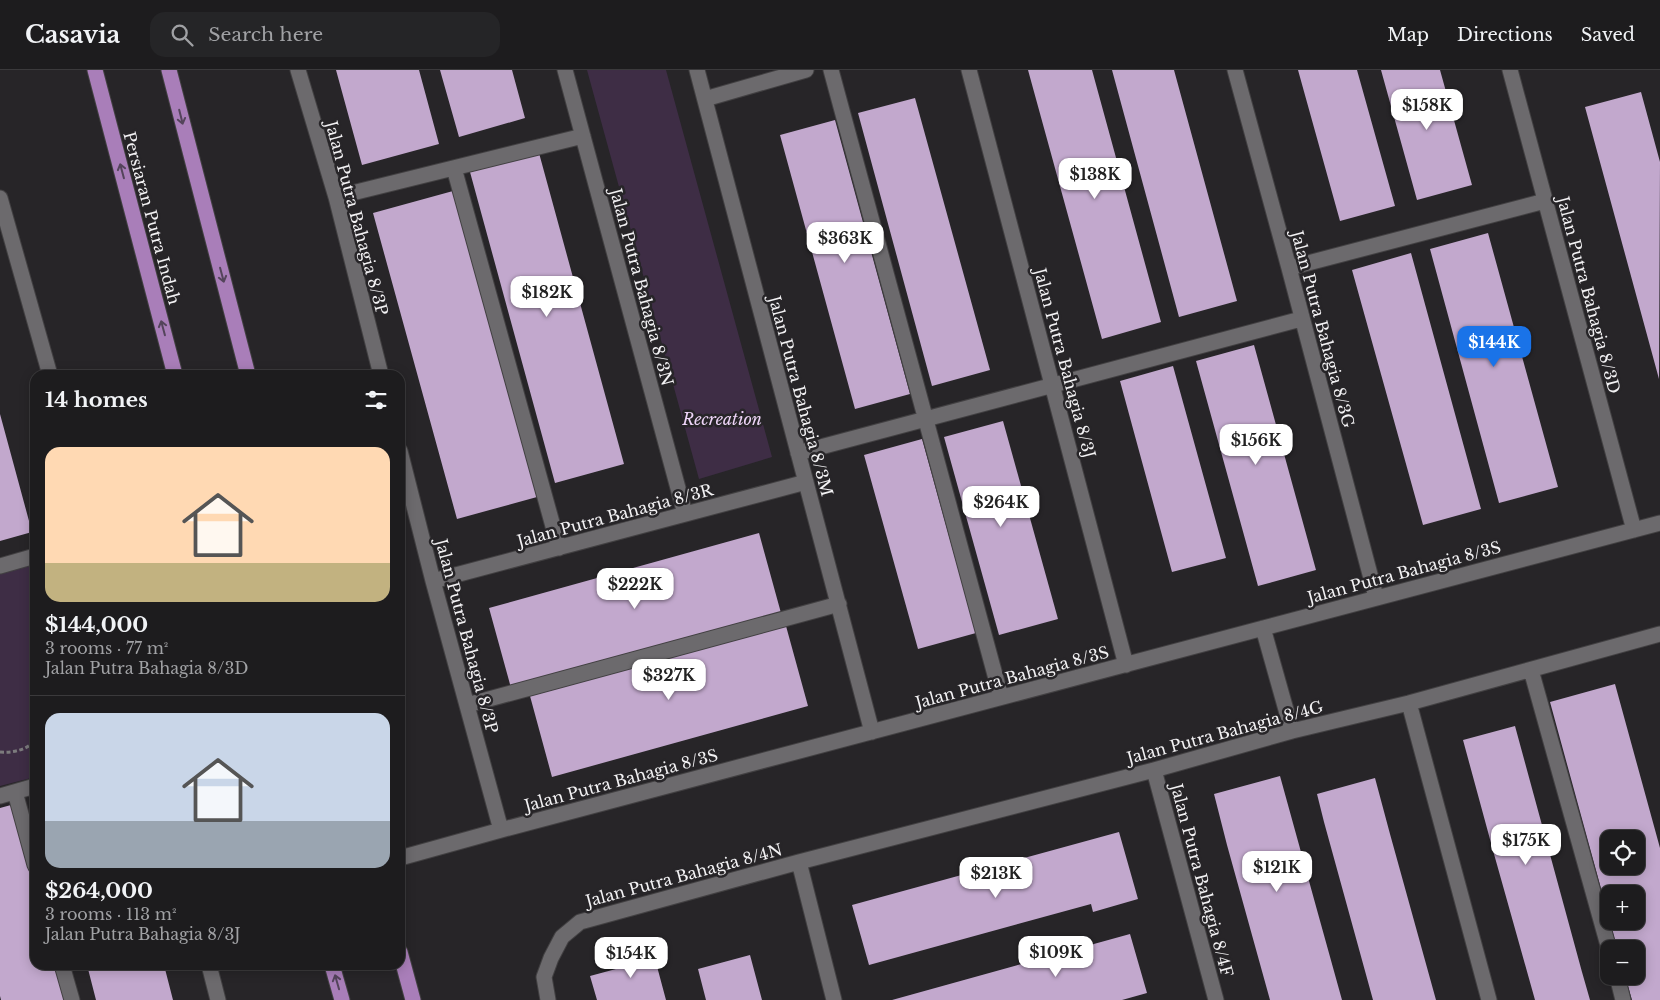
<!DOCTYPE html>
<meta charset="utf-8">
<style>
body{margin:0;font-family:"Libre Baskerville",serif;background:#252527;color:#f1f3f6;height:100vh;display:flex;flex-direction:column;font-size:19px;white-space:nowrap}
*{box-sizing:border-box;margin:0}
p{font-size:16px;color:#a0a1a4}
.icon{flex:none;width:28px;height:28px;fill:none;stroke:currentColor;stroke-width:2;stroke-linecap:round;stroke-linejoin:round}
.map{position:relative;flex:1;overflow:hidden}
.drawer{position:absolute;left:30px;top:300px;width:375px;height:600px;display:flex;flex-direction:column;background:#1d1c1e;border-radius:15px;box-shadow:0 2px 12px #0003,0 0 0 1px #3b3a3c}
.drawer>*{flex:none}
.buttons{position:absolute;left:1600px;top:760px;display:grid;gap:10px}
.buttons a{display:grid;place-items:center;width:45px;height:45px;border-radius:10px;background:#1d1c1e;box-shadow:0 2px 12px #0003,0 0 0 1px #3b3a3c;font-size:25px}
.price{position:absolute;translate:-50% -42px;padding:0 11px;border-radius:10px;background:#fff;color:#222;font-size:16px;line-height:32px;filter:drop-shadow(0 1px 2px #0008)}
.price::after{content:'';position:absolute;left:50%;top:30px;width:15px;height:11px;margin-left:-8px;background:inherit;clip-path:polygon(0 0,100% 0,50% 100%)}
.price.on{background:#1a73e8;color:#fff}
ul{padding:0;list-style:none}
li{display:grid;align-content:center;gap:10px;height:265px;padding:0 15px}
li+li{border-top:1px solid #3b3a3c}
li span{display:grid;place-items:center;height:155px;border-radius:15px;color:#555}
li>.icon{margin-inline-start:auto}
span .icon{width:90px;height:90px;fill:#fffc;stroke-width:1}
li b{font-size:21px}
h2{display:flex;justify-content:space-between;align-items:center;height:60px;padding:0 15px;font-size:21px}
header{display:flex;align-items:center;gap:30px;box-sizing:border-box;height:70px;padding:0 25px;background:#1d1c1e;border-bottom:1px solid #3b3a3c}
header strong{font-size:24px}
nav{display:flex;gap:28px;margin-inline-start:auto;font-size:18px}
.search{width:350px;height:45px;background:#252527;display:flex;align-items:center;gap:12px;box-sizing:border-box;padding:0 18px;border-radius:15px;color:#a0a1a4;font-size:19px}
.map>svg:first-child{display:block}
.green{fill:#3e2d45}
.building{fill:#c2a8cd;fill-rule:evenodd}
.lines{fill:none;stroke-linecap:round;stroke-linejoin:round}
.minor-casing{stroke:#424042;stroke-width:17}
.major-casing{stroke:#424042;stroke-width:17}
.path{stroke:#7c7b7d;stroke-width:3;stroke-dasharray:4 2.5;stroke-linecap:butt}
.minor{stroke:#6c6a6d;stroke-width:15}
.major{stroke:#a97eb9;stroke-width:15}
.oneway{stroke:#54445b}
.labels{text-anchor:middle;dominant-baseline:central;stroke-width:5;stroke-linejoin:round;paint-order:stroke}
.street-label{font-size:16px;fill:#f3f2f4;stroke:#272528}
.park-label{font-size:16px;font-style:italic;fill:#eed5f8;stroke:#272528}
</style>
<header>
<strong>Casavia</strong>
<div class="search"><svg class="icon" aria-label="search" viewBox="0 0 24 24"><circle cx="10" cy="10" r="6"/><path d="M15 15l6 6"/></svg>Search here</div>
<nav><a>Map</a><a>Directions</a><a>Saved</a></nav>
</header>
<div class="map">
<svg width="1660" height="930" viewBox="0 0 1660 930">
<rect width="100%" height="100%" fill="#272528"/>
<!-- green -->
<path class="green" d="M587 0H666L772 387 699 409Z
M35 493V707L0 716V503Z"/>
<!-- building -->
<path class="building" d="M336 0H419L439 74 362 95Z
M440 0H512L525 48 459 67Z
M1028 0H1092L1161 252 1102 269Z
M1112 0H1174L1237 231 1179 247Z
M1298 0H1357L1395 136 1340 151Z
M1381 0H1440L1472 115 1417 130Z
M1641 22 1660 92 1659 309 1585 37Z
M915 28 990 300 932 316 858 43Z
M835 50 910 324 855 339 780 65Z
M539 83 624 394 555 413 470 102Z
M453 121 537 427 457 449 373 143Z
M1488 163 1558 417 1499 433 1430 179Z
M1411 183 1481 439 1423 455 1352 200Z
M1254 275 1316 500 1258 516 1196 291Z
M1173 296 1226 488 1172 502 1120 311Z
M0 344 32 462 0 471Z
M1003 351 1058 549 999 565 944 367Z
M922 369 976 563 918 579 864 385Z
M759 463 781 543 511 618 489 538Z
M786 556 808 636 552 707 530 626Z
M1615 614 1660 778V930H1632L1625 906H1636V879H1617L1610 851H1636V824H1609L1608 844 1550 632ZM1609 769H1636V796H1609Z
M1515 656 1582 902 1590 930H1535L1494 784 1463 670Z
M1280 706 1317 840 1342 930H1270L1227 775 1214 724Z
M1375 708 1390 764 1436 930H1373L1324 752 1317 724Z
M11 735 35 824V895H54L64 930H1L0 926V738Z
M1119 762 1138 829 1093 842 1091 834 869 895 852 835Z
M1130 864 1147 923 1122 930H892Z
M651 874 666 930H597L590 906 627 896 624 882Z
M750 885 762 930H706L698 899Z
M87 895H164L173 930H96Z"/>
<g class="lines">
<!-- minor casing -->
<g class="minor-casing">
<path id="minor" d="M298 0 336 127 381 305
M565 0 685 444
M697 0 872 662
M831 0 1001 627
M969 0 1126 595
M1235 0 1289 198 1376 527
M1510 0 1634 460
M705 29 806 0
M454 98 559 478
M336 127 583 66
M0 128 50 305
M1289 198 1545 131
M400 381 433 511 501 760
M798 383 1301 249
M0 496 35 486
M433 511 806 412
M1263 558 1292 661
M1531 600 1609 879
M1409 633 1489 930
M467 635 839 534
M1154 700 1216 930
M15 722 35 795
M0 726 35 716
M400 788 501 760 1660 453
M799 792 834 930
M62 895 72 930
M209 895 218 930
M1617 906 1623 930
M548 930 544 907 551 888 562 867 580 852 799 792 1154 700 1292 661 1409 633 1660 564"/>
</g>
<!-- major casing -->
<g class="major-casing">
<path id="major" d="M95 0 175 305
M169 0 248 305
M400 882 413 930
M332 895 342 930"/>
</g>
<!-- path -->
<path class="path" d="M0 682C13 683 26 680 35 671"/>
<!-- minor -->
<use href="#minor" class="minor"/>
<!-- major -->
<use href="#major" class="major"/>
</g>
<!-- one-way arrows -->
<defs><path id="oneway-shaft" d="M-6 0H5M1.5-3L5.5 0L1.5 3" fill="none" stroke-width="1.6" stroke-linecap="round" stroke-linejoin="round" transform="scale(1.25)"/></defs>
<g class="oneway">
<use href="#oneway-shaft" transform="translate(181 47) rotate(76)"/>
<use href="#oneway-shaft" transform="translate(122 101) rotate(-105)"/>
<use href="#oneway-shaft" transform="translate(222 205) rotate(75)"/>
<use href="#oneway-shaft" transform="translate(163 258) rotate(-105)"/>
<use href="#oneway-shaft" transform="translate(337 912) rotate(-106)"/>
</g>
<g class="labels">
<!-- street labels -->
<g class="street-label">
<text transform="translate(152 148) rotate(75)">Persiaran Putra Indah</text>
<text transform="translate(357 148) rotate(75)">Jalan Putra Bahagia 8/3P</text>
<text transform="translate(642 217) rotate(75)">Jalan Putra Bahagia 8/3N</text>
<text transform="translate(1589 225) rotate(75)">Jalan Putra Bahagia 8/3D</text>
<text transform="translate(1323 259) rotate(75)">Jalan Putra Bahagia 8/3G</text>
<text transform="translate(1065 293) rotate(75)">Jalan Putra Bahagia 8/3J</text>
<text transform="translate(801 326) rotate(75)">Jalan Putra Bahagia 8/3M</text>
<text transform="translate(615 445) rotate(-15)">Jalan Putra Bahagia 8/3R</text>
<text transform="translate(1404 502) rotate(-15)">Jalan Putra Bahagia 8/3S</text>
<text transform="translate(467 566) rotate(75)">Jalan Putra Bahagia 8/3P</text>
<text transform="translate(1012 607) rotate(-15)">Jalan Putra Bahagia 8/3S</text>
<text transform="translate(1225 662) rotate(-15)">Jalan Putra Bahagia 8/4G</text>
<text transform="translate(621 710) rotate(-15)">Jalan Putra Bahagia 8/3S</text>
<text transform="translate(684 805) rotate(-15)">Jalan Putra Bahagia 8/4N</text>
<text transform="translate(1202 810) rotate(75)">Jalan Putra Bahagia 8/4F</text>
</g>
<!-- park labels -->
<g class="park-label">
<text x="722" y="349">Recreation</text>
</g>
</g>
</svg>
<div class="buttons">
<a><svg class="icon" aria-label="locate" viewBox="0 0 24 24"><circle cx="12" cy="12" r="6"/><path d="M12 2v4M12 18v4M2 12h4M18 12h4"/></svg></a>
<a>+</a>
<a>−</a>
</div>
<b class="price" style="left:1427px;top:61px">$158K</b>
<b class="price" style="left:1095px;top:130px">$138K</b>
<b class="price" style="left:845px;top:194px">$363K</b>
<b class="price" style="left:547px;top:248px">$182K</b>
<b class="price on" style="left:1494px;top:298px">$144K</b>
<b class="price" style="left:1256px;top:396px">$156K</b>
<b class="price" style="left:1001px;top:458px">$264K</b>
<b class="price" style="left:635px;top:540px">$222K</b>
<b class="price" style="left:669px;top:631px">$327K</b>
<b class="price" style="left:1526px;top:796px">$175K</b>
<b class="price" style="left:1277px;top:823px">$121K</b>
<b class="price" style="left:996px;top:829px">$213K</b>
<b class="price" style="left:1056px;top:908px">$109K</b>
<b class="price" style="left:631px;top:909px">$154K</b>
<section class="drawer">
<h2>14 homes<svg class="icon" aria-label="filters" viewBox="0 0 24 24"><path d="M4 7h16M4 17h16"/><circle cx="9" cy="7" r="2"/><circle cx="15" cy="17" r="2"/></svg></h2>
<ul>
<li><span style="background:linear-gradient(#ffd9b3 75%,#c2b280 0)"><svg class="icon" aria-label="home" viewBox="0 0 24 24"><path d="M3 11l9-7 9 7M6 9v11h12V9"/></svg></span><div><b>$144,000</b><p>3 rooms · 77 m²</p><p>Jalan Putra Bahagia 8/3D</p></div></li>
<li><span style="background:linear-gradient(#c9d6e8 70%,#9aa5b1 0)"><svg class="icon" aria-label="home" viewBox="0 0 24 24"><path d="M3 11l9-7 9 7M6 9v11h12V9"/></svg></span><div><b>$264,000</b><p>3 rooms · 113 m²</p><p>Jalan Putra Bahagia 8/3J</p></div></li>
</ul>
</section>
</div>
